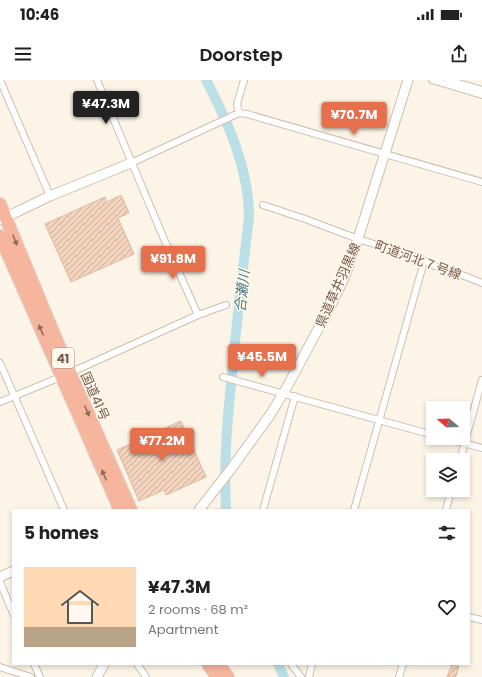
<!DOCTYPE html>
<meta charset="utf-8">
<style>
body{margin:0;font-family:Poppins,"Noto Sans JP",sans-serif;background:#f6f6f6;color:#222;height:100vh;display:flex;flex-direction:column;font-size:15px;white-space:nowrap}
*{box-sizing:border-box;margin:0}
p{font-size:13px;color:#767676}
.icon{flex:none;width:22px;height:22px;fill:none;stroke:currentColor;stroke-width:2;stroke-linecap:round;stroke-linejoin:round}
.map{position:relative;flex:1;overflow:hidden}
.drawer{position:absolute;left:12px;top:429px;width:458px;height:156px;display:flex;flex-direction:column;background:#fff;border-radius:0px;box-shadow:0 2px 6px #0003}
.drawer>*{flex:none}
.needle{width:26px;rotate:289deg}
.tools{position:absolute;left:426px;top:321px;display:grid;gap:8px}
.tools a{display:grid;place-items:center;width:44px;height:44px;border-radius:0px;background:#fff;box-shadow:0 2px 6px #0003;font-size:20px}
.price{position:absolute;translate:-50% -34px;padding:0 9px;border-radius:4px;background:#e66f4c;color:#fff;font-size:13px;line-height:26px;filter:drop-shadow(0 1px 2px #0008)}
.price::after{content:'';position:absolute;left:50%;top:24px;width:12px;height:9px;margin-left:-6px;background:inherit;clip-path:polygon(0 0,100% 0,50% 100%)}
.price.current{background:#222;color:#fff}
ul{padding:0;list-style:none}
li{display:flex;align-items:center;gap:12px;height:100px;padding:0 12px}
li span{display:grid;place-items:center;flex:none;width:112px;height:80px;border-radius:0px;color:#555}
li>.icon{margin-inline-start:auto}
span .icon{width:48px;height:48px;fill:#fffc;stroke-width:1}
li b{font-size:17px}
h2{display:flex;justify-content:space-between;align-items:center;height:48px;padding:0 12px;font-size:17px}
.status{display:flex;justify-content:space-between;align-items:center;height:28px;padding:0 20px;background:#fff;direction:ltr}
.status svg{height:11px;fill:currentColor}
header{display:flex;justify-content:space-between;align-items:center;height:52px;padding:0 12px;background:#fff;font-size:18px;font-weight:600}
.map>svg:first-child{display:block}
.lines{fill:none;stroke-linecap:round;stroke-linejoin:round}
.river{stroke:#badfe6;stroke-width:10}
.building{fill:url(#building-hatch);stroke:#e4b99e}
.street-casing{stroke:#d0beaf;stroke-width:8}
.secondary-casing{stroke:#d3beac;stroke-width:11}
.highway-casing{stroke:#dbd4d0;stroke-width:14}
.street{stroke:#fff;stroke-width:6}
.secondary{stroke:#fff;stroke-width:9}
.highway{stroke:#f6b59d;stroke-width:12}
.oneway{fill:#906c5b}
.labels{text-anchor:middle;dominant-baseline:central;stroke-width:3;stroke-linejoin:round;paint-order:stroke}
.shield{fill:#fff8ec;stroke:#9f897b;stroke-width:1}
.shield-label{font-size:12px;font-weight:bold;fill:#765a4b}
.street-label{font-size:13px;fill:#765a4b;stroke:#fff8ec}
.water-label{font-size:14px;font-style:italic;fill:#417782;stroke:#fff8ec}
</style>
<div class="status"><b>10:46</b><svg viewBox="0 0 49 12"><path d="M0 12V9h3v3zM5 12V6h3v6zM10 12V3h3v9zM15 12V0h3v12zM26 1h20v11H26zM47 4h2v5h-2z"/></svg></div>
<header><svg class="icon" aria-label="menu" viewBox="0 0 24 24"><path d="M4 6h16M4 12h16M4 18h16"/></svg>Doorstep<svg class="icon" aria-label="share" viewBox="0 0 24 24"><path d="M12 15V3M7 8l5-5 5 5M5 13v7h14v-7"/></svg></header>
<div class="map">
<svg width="482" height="597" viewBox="0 0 482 597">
<defs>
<pattern id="building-hatch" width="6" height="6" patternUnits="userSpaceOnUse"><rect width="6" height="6" fill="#f2d3be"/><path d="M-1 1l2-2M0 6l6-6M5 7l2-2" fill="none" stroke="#c9ae9c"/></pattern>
</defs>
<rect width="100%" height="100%" fill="#fcf4e6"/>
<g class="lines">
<!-- river -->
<path class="river" d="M206 0C228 42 249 89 249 137 242 196 235 256 230 315 226 353 224 391 226 430
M278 584 284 597"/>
</g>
<!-- building -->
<path class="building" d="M121 115 129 133 118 138 134 174 71 202 45 144 105 117 107 122Z
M181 341 206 397 166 415 164 410 139 421 117 370Z
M452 584H459L457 594 455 597H447Z"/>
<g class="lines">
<!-- street casing -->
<g class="street-casing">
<path id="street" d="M0 0 50 116
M97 0 164 159 198 235
M244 0 237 24 239 33 247 34 482 102
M432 0 482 15
M448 0 482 10
M131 83 239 33
M263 125 308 140 358 159 419 178 454 195H462L482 203
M0 283 64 430
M74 291 198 235 226 225
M223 297 433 355
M0 322 58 298
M445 358 482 368
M460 380 482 300
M263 430 295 316
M354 430 423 185
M446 430 451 410
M0 502 13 533
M469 537 482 540
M34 584 40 597
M137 584 146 597
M291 584 301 597
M0 587 31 597
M309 597 312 584
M399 597 403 584"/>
</g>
<!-- secondary casing -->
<g class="secondary-casing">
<path id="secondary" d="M0 140 50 116 131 83
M199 430 231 389 270 335 287 307 332 223 344 198 356 165 408 0
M0 497 13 491
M97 597 104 584"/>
</g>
<!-- highway casing -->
<g class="highway-casing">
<path id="highway" d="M0 124 69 290 131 430
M0 156 120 430
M208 584 217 597
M218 584 228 597"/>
</g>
<!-- street -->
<use href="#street" class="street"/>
<!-- secondary -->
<use href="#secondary" class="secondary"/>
<!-- highway -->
<use href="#highway" class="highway"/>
</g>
<!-- one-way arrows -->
<defs><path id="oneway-solid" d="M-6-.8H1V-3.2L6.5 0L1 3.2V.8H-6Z"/></defs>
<g class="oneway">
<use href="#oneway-solid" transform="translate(15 160) rotate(68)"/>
<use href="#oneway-solid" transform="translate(41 250) rotate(-114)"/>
<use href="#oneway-solid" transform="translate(87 331) rotate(66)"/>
<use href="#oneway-solid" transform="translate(104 395) rotate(-114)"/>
</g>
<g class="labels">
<!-- shield labels -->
<rect class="shield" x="52" y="268" width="22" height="20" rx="3"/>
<g class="shield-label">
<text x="63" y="278">41</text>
</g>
<!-- street labels -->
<g class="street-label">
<text transform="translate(418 180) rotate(20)">町道河北７号線</text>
<text transform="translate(338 205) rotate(-66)">県道草井羽黒線</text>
<text transform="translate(95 316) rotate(66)">国道41号</text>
</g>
<!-- water labels -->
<g class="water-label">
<text transform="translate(242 211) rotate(-84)">合瀬川</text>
</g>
</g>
</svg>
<div class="tools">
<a><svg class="needle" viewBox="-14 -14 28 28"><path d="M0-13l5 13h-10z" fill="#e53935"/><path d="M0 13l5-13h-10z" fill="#767676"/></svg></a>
<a><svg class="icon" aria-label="layers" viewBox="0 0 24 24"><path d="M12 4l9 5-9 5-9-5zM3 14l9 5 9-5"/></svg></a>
</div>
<b class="price current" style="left:106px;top:45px">¥47.3M</b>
<b class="price" style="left:354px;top:56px">¥70.7M</b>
<b class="price" style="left:173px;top:200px">¥91.8M</b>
<b class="price" style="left:262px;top:298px">¥45.5M</b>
<b class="price" style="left:162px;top:382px">¥77.2M</b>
<section class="drawer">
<h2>5 homes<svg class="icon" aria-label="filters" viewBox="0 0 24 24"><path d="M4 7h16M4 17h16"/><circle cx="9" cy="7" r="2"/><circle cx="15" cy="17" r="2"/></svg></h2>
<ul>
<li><span style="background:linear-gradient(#ffd9b3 75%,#b9a48a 0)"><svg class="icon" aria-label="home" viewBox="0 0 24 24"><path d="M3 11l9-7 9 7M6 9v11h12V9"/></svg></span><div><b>¥47.3M</b><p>2 rooms · 68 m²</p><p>Apartment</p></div><svg class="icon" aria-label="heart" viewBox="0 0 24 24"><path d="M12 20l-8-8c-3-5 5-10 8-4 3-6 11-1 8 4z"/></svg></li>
</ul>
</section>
</div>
